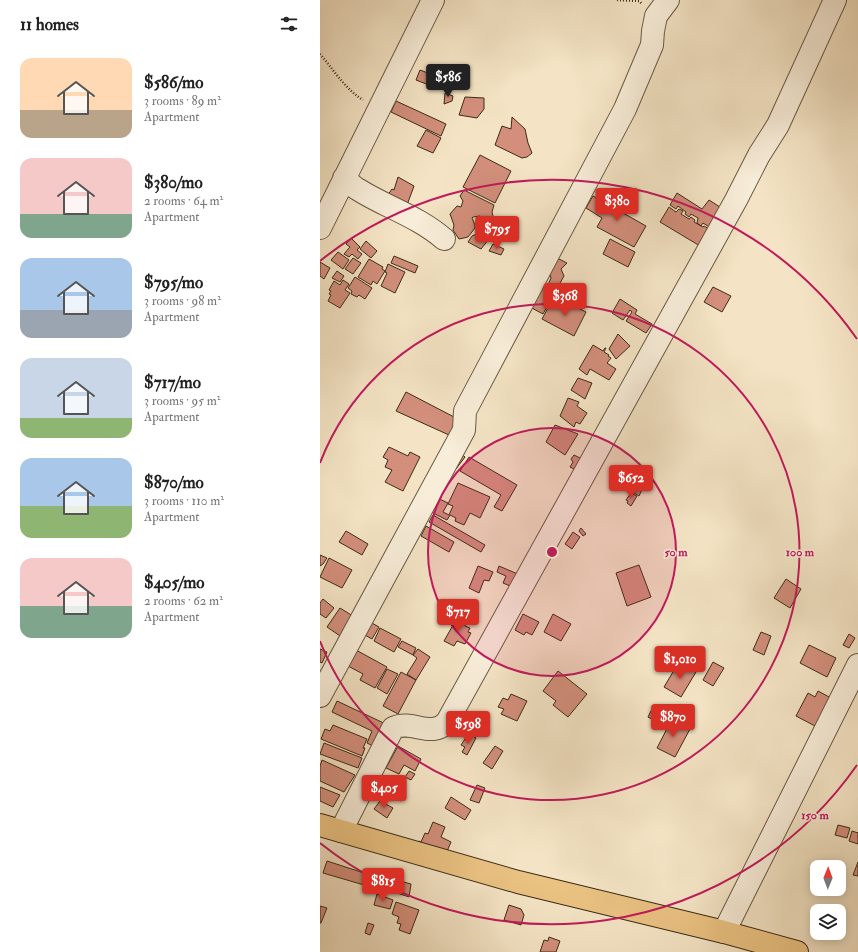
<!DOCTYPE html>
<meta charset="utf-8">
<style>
body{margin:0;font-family:"IM FELL Double Pica",serif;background:#f2f2f2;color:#222;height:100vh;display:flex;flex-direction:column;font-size:15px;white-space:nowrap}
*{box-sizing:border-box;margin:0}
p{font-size:13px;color:#767676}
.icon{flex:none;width:22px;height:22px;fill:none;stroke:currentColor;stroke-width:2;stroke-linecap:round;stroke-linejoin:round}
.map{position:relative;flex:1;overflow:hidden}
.sheet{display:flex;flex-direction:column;background:#fff;width:320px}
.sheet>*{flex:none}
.needle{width:26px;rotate:1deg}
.buttons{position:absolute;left:490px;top:860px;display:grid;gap:8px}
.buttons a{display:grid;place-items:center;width:36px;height:36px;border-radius:8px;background:#fff;box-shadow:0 2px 10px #0003;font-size:20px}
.price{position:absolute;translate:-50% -34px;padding:0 9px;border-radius:4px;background:#d93025;color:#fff;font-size:13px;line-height:26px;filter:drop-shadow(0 1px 2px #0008)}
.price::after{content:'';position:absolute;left:50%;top:24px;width:12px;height:9px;margin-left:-6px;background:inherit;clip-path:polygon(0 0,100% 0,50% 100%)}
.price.selected{background:#222;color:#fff}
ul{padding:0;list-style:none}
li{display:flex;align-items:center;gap:12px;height:100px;padding:0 20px}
li span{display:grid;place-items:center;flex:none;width:112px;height:80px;border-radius:12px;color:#555}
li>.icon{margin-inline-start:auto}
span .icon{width:48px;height:48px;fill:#fffc;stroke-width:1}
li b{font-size:17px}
h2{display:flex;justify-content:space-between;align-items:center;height:48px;padding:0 20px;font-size:17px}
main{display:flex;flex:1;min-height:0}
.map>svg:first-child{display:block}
.building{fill:#d38f7c;stroke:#3b2c18}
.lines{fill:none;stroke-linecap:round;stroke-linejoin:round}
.minor-casing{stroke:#695a43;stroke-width:24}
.major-casing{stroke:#3b2c18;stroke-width:24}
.path{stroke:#3b2c18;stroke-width:2.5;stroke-dasharray:1 2;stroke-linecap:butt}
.minor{stroke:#f8edd9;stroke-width:22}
.major{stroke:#eac282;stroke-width:22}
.ring{fill:none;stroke:#c2185b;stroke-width:2}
.centre{fill:#c2185b;stroke:#f8edd9;stroke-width:2}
.ring-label{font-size:12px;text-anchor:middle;font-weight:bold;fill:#c2185b;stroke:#f8edd9;stroke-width:3;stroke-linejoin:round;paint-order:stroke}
</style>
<main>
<section class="sheet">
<h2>11 homes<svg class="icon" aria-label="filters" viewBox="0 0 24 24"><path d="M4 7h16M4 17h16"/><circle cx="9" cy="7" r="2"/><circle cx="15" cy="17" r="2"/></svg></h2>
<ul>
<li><span style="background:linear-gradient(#ffd9b3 65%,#b9a48a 0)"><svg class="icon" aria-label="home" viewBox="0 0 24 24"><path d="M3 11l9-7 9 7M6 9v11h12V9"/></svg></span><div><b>$586/mo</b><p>3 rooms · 89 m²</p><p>Apartment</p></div></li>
<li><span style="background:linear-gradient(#f6c9c9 70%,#7fa58c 0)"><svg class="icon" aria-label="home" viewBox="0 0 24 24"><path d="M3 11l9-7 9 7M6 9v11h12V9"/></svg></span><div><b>$380/mo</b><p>2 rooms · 64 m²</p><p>Apartment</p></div></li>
<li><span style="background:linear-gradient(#a9c7e8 65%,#9aa5b1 0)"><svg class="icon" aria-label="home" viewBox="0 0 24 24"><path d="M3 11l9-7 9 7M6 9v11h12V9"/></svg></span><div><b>$795/mo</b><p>3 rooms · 98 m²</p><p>Apartment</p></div></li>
<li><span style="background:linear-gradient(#c9d6e8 75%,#8fb573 0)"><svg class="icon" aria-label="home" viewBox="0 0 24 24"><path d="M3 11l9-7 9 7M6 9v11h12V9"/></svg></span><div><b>$717/mo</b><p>3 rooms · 95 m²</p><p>Apartment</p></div></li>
<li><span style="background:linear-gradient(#a9c7e8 60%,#8fb573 0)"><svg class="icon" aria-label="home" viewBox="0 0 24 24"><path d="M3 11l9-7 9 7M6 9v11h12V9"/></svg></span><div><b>$870/mo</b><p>3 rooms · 110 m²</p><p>Apartment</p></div></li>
<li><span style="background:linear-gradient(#f6c9c9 60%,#7fa58c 0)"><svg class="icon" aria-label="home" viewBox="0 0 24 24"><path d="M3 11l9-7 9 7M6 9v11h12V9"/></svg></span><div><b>$405/mo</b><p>2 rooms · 62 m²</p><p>Apartment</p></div></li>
</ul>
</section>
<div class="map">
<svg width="538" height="952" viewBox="0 0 538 952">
<rect width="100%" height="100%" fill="#f4e4c5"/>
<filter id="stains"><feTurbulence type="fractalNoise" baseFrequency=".005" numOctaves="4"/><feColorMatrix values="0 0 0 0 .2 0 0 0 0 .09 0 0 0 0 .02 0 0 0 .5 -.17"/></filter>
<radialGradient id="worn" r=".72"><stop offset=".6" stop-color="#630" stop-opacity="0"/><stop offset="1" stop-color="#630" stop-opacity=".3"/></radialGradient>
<!-- building -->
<path class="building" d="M100 70 113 75 109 85 96 80Z
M125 93 133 96 132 101 124 104Z
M145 97 164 98V109L157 118 139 115Z
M76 101 126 124 121 136 71 112Z
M192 117 205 129 208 143 212 153 207 157 202 158 175 145 182 126 191 129Z
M106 130 121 138 113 153 97 146Z
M160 155 191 171 175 203 143 187Z
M78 177 94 186 84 213 67 196 72 189 74 190Z
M144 190 174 205 172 212 173 216 169 224 160 216 153 217 152 218 155 225V228L148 237 139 239 133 230 134 225 130 214 137 206 141 207 143 201 140 196Z
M357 193 382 209 389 200 403 209 391 228 383 223 381 226 377 223 378 218 371 214 369 217 365 214 366 212 358 206 356 209 350 205Z
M273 196 326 226 314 247 277 227 282 218 266 208Z
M349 207 356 212 359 209 363 211 361 214 369 219 371 217 375 220 374 222 383 227 384 226 389 229 380 246 340 222Z
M159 233 169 239 161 249 148 242 152 236Z
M31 238 40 247 37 250 42 254 38 259 32 254 29 257 24 254 30 247 26 244Z
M290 239 315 252 308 267 283 254Z
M46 241 57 251 51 258 40 249Z
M173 244 184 249 181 255 169 251Z
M18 252 29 260 23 269 11 260Z
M74 256 98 266 95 273 71 263Z
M235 257 247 263 241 269 244 276 235 292 240 295 233 306 229 303 223 314 210 307 221 287H227L231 278 229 270Z
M33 258 41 263 33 274 25 269Z
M49 259 63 267 62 269 65 271 57 284 53 281 51 285 38 277Z
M0 262 10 268 4 279 0 276Z
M68 264 85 272 75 293 61 286 67 273 65 272Z
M17 271 24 276 20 282 12 278Z
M35 277 52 288 45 299 39 295 37 297 31 294 32 291 28 288Z
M23 280 29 284 25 290 30 293 20 308 8 301 11 295 9 294 11 291 9 290 14 281 20 285Z
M393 287 411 296 402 312 384 302Z
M300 299 317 310 315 314 332 324 326 333 306 321 312 312 310 310 303 320 292 313Z
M243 300 266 312 254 336 222 319 229 306H238Z
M298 334 310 346 296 359 289 349Z
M273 345 283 351 285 348H286L284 352 289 355 288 356 291 358 287 363 296 369 289 380 270 369 267 375 259 369Z
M258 378 272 383 265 399 251 390Z
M86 392 136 418V425L129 435 76 411Z
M248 398 259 402 257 406 267 413 260 424 256 422 254 427 240 416Z
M235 425 258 434 245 455 226 442Z
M69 447 88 456 90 452 100 457 83 491 65 482 72 470 65 467 68 460 63 457Z
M139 452 145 457 136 469 130 465Z
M254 455 262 459 256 470 250 467 253 462 251 459Z
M149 457 197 485 182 511 174 507 181 495 140 471Z
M313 473 327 479 319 496 305 487Z
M138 483 170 497 160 518 150 513 144 525 135 521 136 518 130 515 127 520 109 511 115 497 128 503 123 512 129 515 133 506 128 504Z
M311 493 317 496 311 506 307 503 308 501 306 500Z
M113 515 165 545 161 552 109 522Z
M106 526 134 542 129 552 101 536Z
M261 528 266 534 263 536 259 531Z
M26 531 48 544 42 555 19 542Z
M253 532 260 537 252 549 245 544Z
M0 555 7 558 3 564 0 566Z
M9 558 32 570 22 588 0 577Z
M319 565 331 597 307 606 296 573Z
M158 566 173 572 169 581 164 580 159 593 149 588Z
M179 566 200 575 195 588 183 583 186 576 177 572Z
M466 579 481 589 470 608 454 598Z
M3 599 14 608 6 618 0 614V603Z
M20 608 36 618 23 638 7 627Z
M203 614 219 622 212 635 206 632 204 635 195 630Z
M233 614 251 624 241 641 224 632Z
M137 618 146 623 145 626 150 628 148 632 151 633 145 644 137 641 134 646 124 641Z
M50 622 59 627 52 639 43 634Z
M60 628 81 639 74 652 54 641Z
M441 632 451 636 444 655 433 650Z
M529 634 535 638 529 648 523 645Z
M82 641 96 648 93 655 78 647Z
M489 645 516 658 507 677 480 663Z
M0 649 7 652 2 663 0 662Z
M98 649 110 657 96 680 87 674 97 658 93 655Z
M36 650 67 667 55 688 40 680 43 674 28 666Z
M359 662 376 672 361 697 344 687Z
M393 662 404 668 393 686 383 680Z
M67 669 78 674 67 694 57 688Z
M238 671 267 694 248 717 233 705 236 701 223 691Z
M81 672 96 680 78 714 63 706Z
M498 691 511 698 495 726 476 716 488 693 495 697Z
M191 694 207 701 197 721 181 714 184 709 178 707 183 698 188 700Z
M17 701 70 726 59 749 47 743 52 731 12 712Z
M334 705 351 714 345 726 328 717Z
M155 714 168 722 159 736 152 731 155 726 149 722Z
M352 719 370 729 355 757 337 748Z
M13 725 47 739 43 748H45L42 756 1 739 5 729 10 731Z
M151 735 156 738 147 755 142 752 145 747 141 745 145 739 148 740Z
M4 743 42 758 38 768 0 754Z
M78 746 101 759 95 771 84 765 79 774 66 768Z
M175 746 183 751 172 769 163 763Z
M2 760 35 775 24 792 0 781V766Z
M89 771 95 774 91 780 85 777Z
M157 785 165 788 159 803 150 800Z
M0 787 20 795 13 807 0 801Z
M76 791 84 796 81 801 71 795Z
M131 797 151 810 145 820 125 808Z
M60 801 73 808 67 818 54 809Z
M113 822 125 827 121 837 131 842 125 856 96 849 99 841 101 842 105 833 108 834Z
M518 825 530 828 527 838 515 835Z
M532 831 538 833V844L529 841Z
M7 861 47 874 44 885 3 873Z
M538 862V876L533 875Z
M54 874 91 884 89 897 50 884Z
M57 894 73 900 70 909 54 905Z
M76 902 99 910 90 934 79 930 81 924 77 923 79 917 72 914Z
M189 905 201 909 204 915 201 925 184 920Z
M0 906 7 908 1 923H0Z
M48 923 54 925 50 935 45 933Z
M229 937 240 941 236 952H220L224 940 228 941Z"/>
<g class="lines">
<!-- minor casing -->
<g class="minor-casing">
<path id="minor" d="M24 178C29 182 33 187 39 190 66 207 99 217 124 239
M0 228 113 0
M0 696 144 430 145 411 305 109 332 45 333 31 336 16 348 0
M21 831 73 728C93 719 111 739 127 722L416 200 439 155 458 125 515 0
M404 932 538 665"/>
</g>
<!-- major casing -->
<g class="major-casing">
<path id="major" d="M0 825 198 882 404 932 477 952"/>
</g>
<!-- path -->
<path class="path" d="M297 0 319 1 322 4
M0 54C13 69 25 89 43 100"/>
<!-- minor -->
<use href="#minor" class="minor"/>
<!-- major -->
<use href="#major" class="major"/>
</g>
<!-- distance rings -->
<circle cx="232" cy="552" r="124" fill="#c2185b" fill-opacity=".12"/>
<g class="ring">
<circle cx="232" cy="552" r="124"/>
<path d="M0 463A248 248 0 1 1 0 641"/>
<path d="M537 765A372 372 0 0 1 0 843M0 261A372 372 0 0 1 537 339"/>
</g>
<circle cx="232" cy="552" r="6" class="centre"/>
<g class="ring-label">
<text x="356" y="556">50 m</text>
<text x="480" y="556">100 m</text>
<text x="495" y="819">150 m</text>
</g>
<rect width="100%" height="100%" filter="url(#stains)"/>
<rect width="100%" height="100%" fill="url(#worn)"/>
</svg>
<div class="buttons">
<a><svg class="needle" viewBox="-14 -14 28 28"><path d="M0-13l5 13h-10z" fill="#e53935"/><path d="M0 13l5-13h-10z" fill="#767676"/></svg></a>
<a><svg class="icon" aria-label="layers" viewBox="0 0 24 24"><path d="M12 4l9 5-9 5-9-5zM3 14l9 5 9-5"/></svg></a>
</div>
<b class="price selected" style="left:128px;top:98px">$586</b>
<b class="price" style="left:297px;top:222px">$380</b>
<b class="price" style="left:177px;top:250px">$795</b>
<b class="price" style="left:245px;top:317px">$368</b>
<b class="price" style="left:311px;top:499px">$652</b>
<b class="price" style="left:138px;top:633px">$717</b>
<b class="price" style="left:360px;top:680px">$1,010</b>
<b class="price" style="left:353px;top:738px">$870</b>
<b class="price" style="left:148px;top:745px">$598</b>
<b class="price" style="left:64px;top:809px">$405</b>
<b class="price" style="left:63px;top:902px">$815</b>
</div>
</main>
